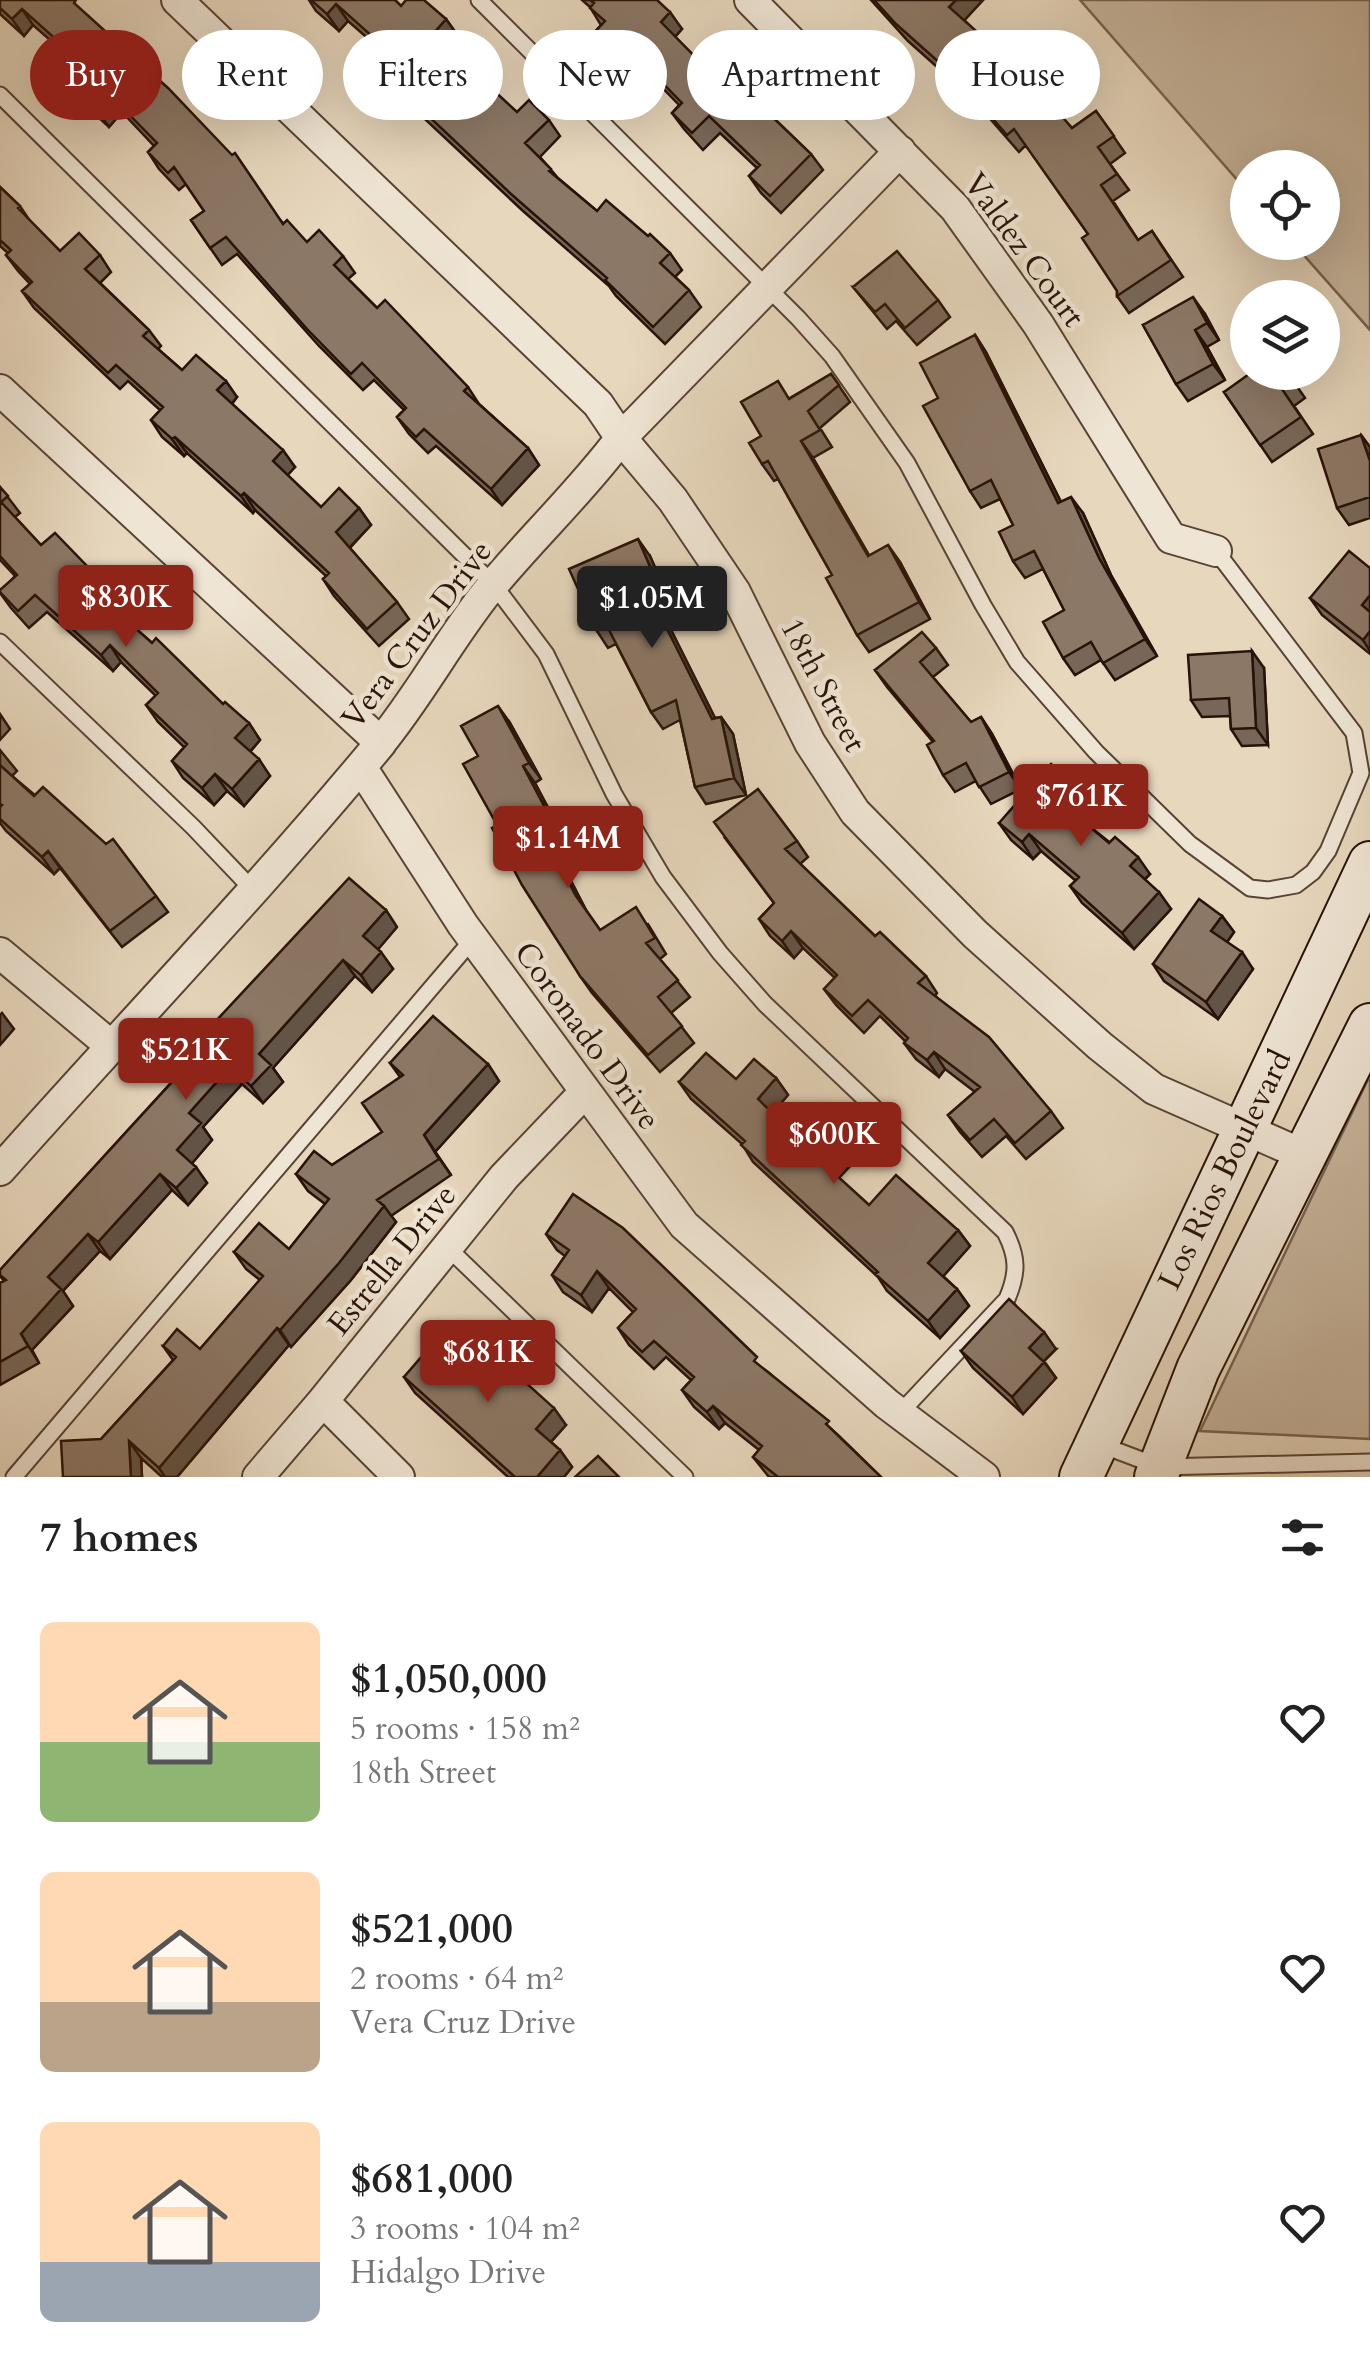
<!DOCTYPE html>
<meta charset="utf-8">
<style>
body{margin:0;font-family:Cardo,serif;background:#f2f2f2;color:#222;height:100vh;display:flex;flex-direction:column;font-size:38px;white-space:nowrap}
*{box-sizing:border-box;margin:0}
p{font-size:32px;color:#767676}
.icon{flex:none;width:55px;height:55px;fill:none;stroke:currentColor;stroke-width:2;stroke-linecap:round;stroke-linejoin:round}
.map{position:relative;height:1477px;overflow:hidden}
.sheet{display:flex;flex-direction:column;background:#fff;flex:1}
.sheet>*{flex:none}
.top-card{position:absolute;left:30px;top:30px;width:1310px;height:90px;display:flex;gap:20px}
.tools{position:absolute;left:1230px;top:150px;display:grid;gap:20px}
.tools a{display:grid;place-items:center;width:110px;height:110px;border-radius:50%;background:#fff;box-shadow:0 10px 40px #0002;font-size:50px}
.price{position:absolute;translate:-50% -85px;padding:0 22px;border-radius:10px;background:#8f2418;color:#fff;font-size:32px;line-height:65px;filter:drop-shadow(0 2px 5px #0008)}
.price::after{content:'';position:absolute;left:50%;top:60px;width:30px;height:22px;margin-left:-15px;background:inherit;clip-path:polygon(0 0,100% 0,50% 100%)}
.price.on{background:#222;color:#fff}
ul{padding:0;list-style:none}
li{display:flex;align-items:center;gap:30px;height:250px;padding:0 40px}
li span{display:grid;place-items:center;flex:none;width:280px;height:200px;border-radius:15px;color:#555}
li>.icon{margin-inline-start:auto}
span .icon{width:120px;height:120px;fill:#fffc;stroke-width:1}
li b{font-size:42px}
h2{display:flex;justify-content:space-between;align-items:center;height:120px;padding:0 40px;font-size:42px}
.chip{padding:0 35px;border-radius:45px;background:#fff;box-shadow:0 10px 40px #0002;font-size:35px;line-height:90px}
.chip.on{background:#8f2418;color:#fff}
.map>svg:first-child{display:block}
.green{fill:#c7b69e;stroke:#786452;stroke-width:2.5}
.lines{fill:none;stroke-linecap:round;stroke-linejoin:round}
.lane-casing{stroke:#584334;stroke-width:19}
.street-casing{stroke:#584334;stroke-width:34}
.secondary-casing{stroke:#291207;stroke-width:46}
.lane{stroke:#efe5d4;stroke-width:15}
.street{stroke:#efe5d4;stroke-width:30}
.secondary{stroke:#efe5d4;stroke-width:42}
.wall{fill:#786758;stroke:#291207;stroke-width:2.5}
.shaded-wall{fill:#625447;stroke:#291207;stroke-width:2.5}
.building{fill:#8c7866;stroke:#291207;stroke-width:2.5}
.labels{text-anchor:middle;dominant-baseline:central;stroke-width:9;stroke-linejoin:round;paint-order:stroke}
.street-label{font-size:32px;fill:#291207;stroke:#efe5d4}
</style>
<div class="map">
<svg width="1370" height="1477" viewBox="0 0 1370 1477">
<rect width="100%" height="100%" fill="#e7d7bd"/>
<filter id="stains"><feTurbulence type="fractalNoise" baseFrequency=".002" numOctaves="4"/><feColorMatrix values="0 0 0 0 .2 0 0 0 0 .09 0 0 0 0 .02 0 0 0 .5 -.17"/></filter>
<radialGradient id="worn" r=".72"><stop offset=".6" stop-color="#630" stop-opacity="0"/><stop offset="1" stop-color="#630" stop-opacity=".3"/></radialGradient>
<!-- green -->
<path class="green" d="M1080 0H1370V330L1293 243 1322 242V168H1248L1247 191Z
M1370 1075V1439L1200 1431Z"/>
<g class="lines">
<!-- lane casing -->
<g class="lane-casing">
<path id="lane" d="M479 0 798 318 832 356 907 463 983 605 1017 662 1096 752 1190 844 1250 888 1268 890 1296 885 1313 872 1328 851 1361 773 1354 733 1216 551
M0 95 494 585 546 654 614 794 663 877 720 953 765 1004 1005 1232C1018 1257 1018 1273 1007 1299L899 1414
M0 642 193 827 254 891
M447 1247 685 1477
M1099 1444 1160 1467 1370 1462
M14 1477 473 939"/>
</g>
<!-- street casing -->
<g class="street-casing">
<path id="street" d="M177 0 598 404 621 438 673 500 735 592 810 743 855 812 975 934 1100 1046 1154 1089 1306 1156
M750 0 955 208 1038 324 1171 538 1216 551
M0 390 381 743 361 767 463 925 684 1225 887 1404 984 1477
M0 953 110 1045
M0 1170C126 1028 257 892 378 746 418 698 448 641 487 592 530 539 580 493 621 438L900 151
M323 1401 399 1477
M258 1477 323 1401 504 1177 585 1092"/>
</g>
<!-- secondary casing -->
<g class="secondary-casing">
<path id="secondary" d="M1081 1477 1370 863
M1156 1477 1198 1369 1370 1025"/>
</g>
<!-- lane -->
<use href="#lane" class="lane"/>
<!-- street -->
<use href="#street" class="street"/>
<!-- secondary -->
<use href="#secondary" class="secondary"/>
</g>
<!-- wall -->
<path class="wall" d="M0 0 88 16 283 223 307 242 343 256 355 273 348 279 377 308 468 387 479 404 528 448 539 465 502 505 436 446 428 453 409 434 397 417 404 410 374 380 363 390 319 346 237 254 222 265 191 220 204 211 186 184 179 190 159 169 148 152 154 146 122 112 109 127 63 85 51 68 65 53 33 25 24 36 0 14Z
M309 0H395L401 6 446 19 458 36 436 61 466 89 517 112 549 120 560 136 540 157 558 178 597 211 648 236 670 253 682 270 675 277 689 290 701 307 665 344 616 296 609 286 523 211 380 77 369 60 379 48 348 21 339 31 316 11Z
M582 0H657L682 29 675 37 705 67 743 83 755 100 811 154 823 170 781 213 761 193 749 176 757 168 720 133 703 150 684 129 672 113 679 105 645 70 634 81 603 53 591 36 601 25 590 7Z
M871 0H983L964 20 1072 128 1096 111 1125 153 1110 164 1129 190 1113 201 1138 240 1152 231 1183 277 1129 313 1117 296V291L1088 234 1026 145 1019 152 972 98 908 41Z
M0 187 20 206 30 221 60 251 100 255 111 272 100 283 149 330 161 346 158 349 182 370 237 397 232 404 295 467 287 475 321 507 359 508 371 525 350 548 397 602 409 619 379 646 334 596 323 579 326 576 255 510 253 513 187 453 184 456 162 437 151 420 160 410 128 381 120 389 34 308 22 291 30 284 18 271 6 255 8 253 0 246Z
M853 287 938 300 950 317 917 345 896 321 887 329Z
M1205 314 1219 340 1207 347 1225 380 1188 401 1176 384 1143 325Z
M975 335 986 352 1061 502 1083 513 1111 575 1157 656 1115 680 1101 660 1075 675 1063 658 1064 610 1043 569 1025 578 1013 561V525L1000 499 981 508 970 491 938 398Z
M1287 372 1305 398 1294 406 1313 434 1272 462 1224 392Z
M831 374 850 402 820 428 832 447 813 458 869 555 900 562 930 619 869 652 857 635 832 575 778 479 774 481 762 464 761 436 790 398Z
M1361 435 1370 447V518L1349 525 1337 508Z
M0 487 20 513 15 517 41 545 90 569 129 607 121 616 223 704 249 723 260 740 250 752 270 776 244 806 227 791 214 805 183 778 172 761 184 747 158 722 146 705 156 696 121 662 113 671 47 612 29 628 11 608 0 593 15 576 0 560Z
M650 556 677 618 667 622 715 718 721 717 733 734 746 795 706 804 695 787 680 720 663 729 651 712 616 644 608 648 597 631Z
M1370 568V654L1322 615 1310 598Z
M936 648 948 665 933 677 971 722 981 717 992 734 1021 789 991 804 976 781 955 792 943 775 933 742 887 687 875 670Z
M1264 668 1268 745 1242 746 1231 729 1230 716 1202 717 1191 700Z
M0 714 10 729 0 740Z
M510 723 541 779 535 783 566 842 554 848 586 910 600 930 648 924 666 954 660 959 690 997 671 1013 694 1043 660 1072 592 993 580 976 497 825Z
M0 750 17 771 12 776 156 896 168 912 122 947 60 868 54 874 6 831 0 823Z
M1084 792 1095 809 1084 822 1150 874 1145 879 1171 909 1134 949 1082 903 1070 886 1076 881 1041 851 1033 859 1011 840 999 823Z
M725 838 797 841 808 857 800 864 875 936 926 976 937 993 935 996 1051 1111 1063 1128 1026 1159 1006 1136 982 1157 960 1132 948 1115 975 1092 945 1069 939 1077 916 1059 904 1043 905 1041 880 1016 864 1033 836 1005 824 989 835 978 803 948 794 958 770 936 759 919 774 903Z
M1222 916 1234 932 1227 942 1253 969 1218 1019 1164 981 1153 964Z
M397 927 378 949 393 969 372 992 355 976 273 1068 283 1082 263 1103 242 1084 203 1127 212 1140 192 1163 207 1183 188 1205 172 1190 110 1259 100 1251 63 1291 73 1306 32 1350 39 1363 0 1385V1283L4 1281 0 1276V1270L179 1074 174 1066Z
M390 1063 488 1064 499 1081 435 1152 451 1175 391 1216 396 1222 351 1280 291 1347 289 1345 177 1477H162L141 1458 142 1477H63L101 1439 173 1360 163 1346 200 1349 260 1280 246 1269 234 1252 289 1249 325 1204 308 1191 296 1174 332 1165 382 1132 400 1077Z
M776 1078 788 1095 772 1113 802 1142 843 1144 855 1161 839 1178 869 1205 958 1230 970 1246 943 1276 957 1289 969 1306 940 1338 887 1291 878 1277 753 1162 742 1144 691 1099 679 1082Z
M546 1234 768 1372 839 1436 881 1477H769L753 1457 759 1450 725 1423 719 1429 694 1407 682 1390 691 1380 666 1357 654 1369 629 1345 618 1328 633 1312 609 1288 592 1312 563 1292 552 1275 565 1256 557 1250Z
M1056 1349 1044 1361 1056 1378 1023 1414 973 1368 961 1351Z
M455 1356 566 1425 551 1442 560 1450 572 1467 564 1477H508L415 1393 404 1377Z"/>
<!-- shaded-wall -->
<path class="shaded-wall" d="M956 0H983L961 24 949 7Z
M336 4 348 21 339 31 327 14Z
M22 9 33 25 24 36 12 19Z
M670 12 682 29 673 39 661 22Z
M446 19 458 36 432 65 421 48Z
M633 53 645 70 634 81 622 64Z
M110 95 122 112 109 127 97 110Z
M1193 297 1205 314 1219 340 1207 323Z
M1195 330 1207 347 1225 380 1213 364Z
M975 335 986 352 1070 520 1058 503Z
M226 381 237 397 229 407 217 390Z
M1361 435 1370 447V461Z
M175 437 187 453 184 456 172 439Z
M801 441 813 458 879 573 868 556Z
M528 448 539 465 502 505 491 489Z
M283 450 295 467 285 478 273 461Z
M244 493 255 510 253 513 241 496Z
M1071 497 1083 513 1111 575 1157 656 1145 639 1099 558Z
M359 508 371 525 348 549 336 532Z
M638 539 650 556 677 618 665 601Z
M888 545 900 562 930 619 919 602Z
M118 590 129 607 118 619 107 603Z
M1370 595V617L1362 605Z
M655 605 667 622 724 736 712 719Z
M1370 631V651L1363 640Z
M110 645 121 662 113 671 101 655Z
M1252 651 1264 668 1268 745 1256 728Z
M498 706 510 723 541 779 529 763Z
M721 717 733 734 746 795 734 778Z
M981 717 992 734 1021 789 1009 772Z
M249 723 260 740 247 755 235 738Z
M259 759 270 776 244 806 232 789Z
M523 766 535 783 566 842 554 825Z
M215 774 227 791 214 805 202 788Z
M1084 792 1095 809 1081 826 1069 809Z
M542 832 554 848 587 912 576 896Z
M1029 834 1041 851 1033 859 1022 842Z
M48 851 60 868 54 874 42 857Z
M1138 857 1150 874 1141 883 1130 866Z
M1159 892 1171 909 1134 949 1122 933Z
M386 910 397 927 375 953 363 936Z
M1222 916 1234 932 1223 948 1211 931Z
M791 931 803 948 794 958 782 941Z
M381 952 393 969 372 992 361 975Z
M1242 952 1253 969 1218 1019 1206 1002Z
M343 960 355 976 273 1068 283 1082 263 1103 251 1086 259 1054Z
M2 1013 14 1029 0 1045V1015Z
M934 1052 945 1069 939 1077 927 1060Z
M488 1064 499 1081 435 1152 451 1175 424 1135Z
M230 1067 242 1084 203 1127 212 1140 189 1167 177 1150 189 1113Z
M776 1078 788 1095 770 1116 758 1099Z
M196 1167 207 1183 188 1205 176 1188Z
M160 1174 172 1190 110 1259 98 1242Z
M384 1206 396 1222 351 1280 291 1347 280 1330Z
M958 1230 970 1246 940 1280 928 1263Z
M88 1234 100 1251 63 1291 73 1306 32 1350 39 1363 21 1334 48 1277Z
M597 1271 609 1288 592 1312 581 1295Z
M957 1289 969 1306 940 1338 928 1321Z
M277 1328 289 1345 177 1477H165L159 1468Z
M1044 1332 1056 1349 1041 1364 1029 1348Z
M1044 1362 1056 1378 1023 1414 1012 1397Z
M713 1406 725 1423 719 1429 707 1412Z
M554 1408 566 1425 548 1445 536 1429Z
M129 1441 141 1458 142 1477H131Z
M560 1450 572 1467 564 1477H537Z"/>
<!-- building -->
<path class="building" d="M0 0H76L74 3 168 88 232 155 235 153 283 224 287 220 307 242 319 230 343 256 334 265 377 308 385 300 468 387 464 391 528 448 491 489 424 429 416 437 397 417 406 408 362 363 351 374 307 329 226 237 210 248 191 220 204 211 174 167 168 173 148 152 157 143 110 95 97 110 51 68 68 50 22 9 12 19 0 8Z
M311 0H395L401 6 406 0H424L446 19 421 48 466 89 478 76 517 112 529 100 549 120 525 143 551 169 549 171 597 211 606 200 648 236 650 234 670 253 660 263 689 290 653 327 605 280 607 278 511 194 369 60 382 45 336 4 327 14Z
M590 0H657L670 12 661 22 705 67 716 56 743 83 740 86 811 154 770 196 749 176 760 165 709 116 692 133 672 113 682 103 633 53 622 64 591 36 605 21 590 8 594 3Z
M874 0H956L949 7 1003 55 1006 52 1072 128 1096 111 1114 136 1098 147 1117 174 1101 185 1138 240 1152 231 1171 260 1117 296V291L1082 238 1088 234 1014 129 1007 135 960 81 896 24Z
M0 187 20 206 18 208 60 251 79 233 100 255 85 269 149 330 143 336 182 370 196 355 226 381 217 390 283 450 273 461 321 507 339 488 359 508 336 532 397 602 367 629 323 579 329 573 244 493 241 496 175 437 172 439 151 420 163 407 116 365 108 373 22 291 32 282 6 255 11 250 0 240Z
M897 251 938 300 905 328 885 304 875 312 853 287Z
M1193 297 1207 323 1195 330 1213 364 1176 384 1143 325Z
M975 335 1058 503 1071 497 1099 558 1145 639 1103 663 1091 642 1063 658 1043 622 1064 610 1034 551 1013 561 999 532 1013 525 991 480 970 491 923 406 938 398 920 363Z
M1252 372H1287L1293 382 1282 389 1301 417 1260 445 1224 392Z
M831 374 839 385 808 411 820 430 801 441 868 556 888 545 919 602 857 635 826 578 832 575 768 461 762 464 749 443 761 436 741 402 778 381 789 399Z
M1361 435 1370 461V497L1337 508 1318 449Z
M0 487 8 496 1 502 41 545 55 533 90 569 92 567 118 590 107 603 152 643 156 638 223 704 225 702 249 723 235 738 259 759 232 789 215 774 202 788 172 761 187 744 146 705 158 693 110 645 101 655 35 595 18 611 0 592V590L17 575 0 556Z
M638 539 665 601 655 605 712 719 721 717 734 778 695 787 676 700 651 712 607 626 597 631 569 569Z
M1349 551 1370 568V595L1362 605 1370 612V631L1363 640 1310 598Z
M922 632 936 648 920 662 971 722 981 717 1009 772 979 787 966 763 943 775 927 745 934 741 875 670Z
M1252 651 1256 728 1231 729 1229 698 1191 700 1188 655Z
M498 706 529 763 523 766 554 825 542 832 576 896 600 930 636 907 655 938 646 943 678 980 658 997 682 1026 648 1055 580 976 522 885 492 828 497 825 463 764 478 756 461 726Z
M1051 764 1084 792 1069 809 1109 843 1115 837 1138 857 1130 866 1159 892 1122 933 1070 886 1079 877 1029 834 1022 842 999 823Z
M0 765 34 796 43 787 106 844 113 839 156 896 110 931 48 851 42 857 0 819V807L2 805 0 804Z
M758 789 797 841 785 849 875 936 880 932 926 976 918 983 989 1037 1051 1111 1015 1143 994 1119 970 1140 948 1115 980 1087 934 1052 927 1060 904 1043 908 1038 868 1000 852 1016 824 989 837 975 791 931 782 941 759 919 774 903 714 822Z
M349 878 386 910 363 936 381 952 361 975 343 960 259 1054 271 1065 251 1086 230 1067 189 1113 201 1123 177 1150 196 1167 176 1188 160 1174 98 1242 88 1234 48 1277 61 1289 21 1334 28 1346 0 1362V1283L6 1280 0 1275V1270L181 1072 174 1066Z
M1199 899 1222 916 1211 931 1242 952 1206 1002 1153 964Z
M433 1016 488 1064 424 1135 439 1159 377 1200 384 1206 339 1263 280 1330 277 1328 159 1468 129 1441 131 1477H63L61 1441 101 1439 176 1357 163 1346 177 1329 200 1349 263 1276 234 1252 259 1223 289 1249 329 1199 296 1174 314 1151 332 1165 382 1132 362 1103 403 1075 390 1063Z
M706 1053 736 1079 754 1059 776 1078 758 1099 802 1142 821 1123 843 1144 824 1164 869 1205 896 1175 958 1230 928 1263 957 1289 928 1321 875 1274 878 1272 741 1145 745 1141 679 1082Z
M573 1194 623 1228 757 1357 754 1361 829 1421 826 1424 881 1477H778L753 1457 762 1446 713 1406 707 1412 682 1390 694 1377 654 1341 642 1352 618 1328 636 1309 597 1271 581 1295 552 1275 569 1250 546 1234Z
M1009 1299 1044 1332 1029 1348 1044 1362 1012 1397 961 1351Z
M474 1336 554 1408 536 1429 560 1450 537 1477H515L404 1377 436 1340 455 1356Z
M598 1456 619 1477H575Z"/>
<g class="labels">
<!-- street labels -->
<g class="street-label">
<text transform="translate(1024 250) rotate(54)">Valdez Court</text>
<text transform="translate(417 635) rotate(-53)">Vera Cruz Drive</text>
<text transform="translate(823 685) rotate(62)">18th Street</text>
<text transform="translate(587 1036) rotate(54)">Coronado Drive</text>
<text transform="translate(1225 1170) rotate(-64)">Los Rios Boulevard</text>
<text transform="translate(392 1260) rotate(-51)">Estrella Drive</text>
</g>
</g>
<rect width="100%" height="100%" filter="url(#stains)"/>
<rect width="100%" height="100%" fill="url(#worn)"/>
</svg>
<div class="tools">
<a><svg class="icon" aria-label="locate" viewBox="0 0 24 24"><circle cx="12" cy="12" r="6"/><path d="M12 2v4M12 18v4M2 12h4M18 12h4"/></svg></a>
<a><svg class="icon" aria-label="layers" viewBox="0 0 24 24"><path d="M12 4l9 5-9 5-9-5zM3 14l9 5 9-5"/></svg></a>
</div>
<b class="price" style="left:126px;top:650px">$830K</b>
<b class="price on" style="left:652px;top:651px">$1.05M</b>
<b class="price" style="left:1081px;top:849px">$761K</b>
<b class="price" style="left:568px;top:891px">$1.14M</b>
<b class="price" style="left:186px;top:1103px">$521K</b>
<b class="price" style="left:834px;top:1187px">$600K</b>
<b class="price" style="left:488px;top:1405px">$681K</b>
<div class="top-card">
<a class="chip on">Buy</a>
<a class="chip">Rent</a>
<a class="chip">Filters</a>
<a class="chip">New</a>
<a class="chip">Apartment</a>
<a class="chip">House</a>
</div>
</div>
<section class="sheet">
<h2>7 homes<svg class="icon" aria-label="filters" viewBox="0 0 24 24"><path d="M4 7h16M4 17h16"/><circle cx="9" cy="7" r="2"/><circle cx="15" cy="17" r="2"/></svg></h2>
<ul>
<li><span style="background:linear-gradient(#ffd9b3 60%,#8fb573 0)"><svg class="icon" aria-label="home" viewBox="0 0 24 24"><path d="M3 11l9-7 9 7M6 9v11h12V9"/></svg></span><div><b>$1,050,000</b><p>5 rooms · 158 m²</p><p>18th Street</p></div><svg class="icon" aria-label="heart" viewBox="0 0 24 24"><path d="M12 20l-8-8c-3-5 5-10 8-4 3-6 11-1 8 4z"/></svg></li>
<li><span style="background:linear-gradient(#ffd9b3 65%,#b9a48a 0)"><svg class="icon" aria-label="home" viewBox="0 0 24 24"><path d="M3 11l9-7 9 7M6 9v11h12V9"/></svg></span><div><b>$521,000</b><p>2 rooms · 64 m²</p><p>Vera Cruz Drive</p></div><svg class="icon" aria-label="heart" viewBox="0 0 24 24"><path d="M12 20l-8-8c-3-5 5-10 8-4 3-6 11-1 8 4z"/></svg></li>
<li><span style="background:linear-gradient(#ffd9b3 70%,#9aa5b1 0)"><svg class="icon" aria-label="home" viewBox="0 0 24 24"><path d="M3 11l9-7 9 7M6 9v11h12V9"/></svg></span><div><b>$681,000</b><p>3 rooms · 104 m²</p><p>Hidalgo Drive</p></div><svg class="icon" aria-label="heart" viewBox="0 0 24 24"><path d="M12 20l-8-8c-3-5 5-10 8-4 3-6 11-1 8 4z"/></svg></li>
</ul>
</section>
